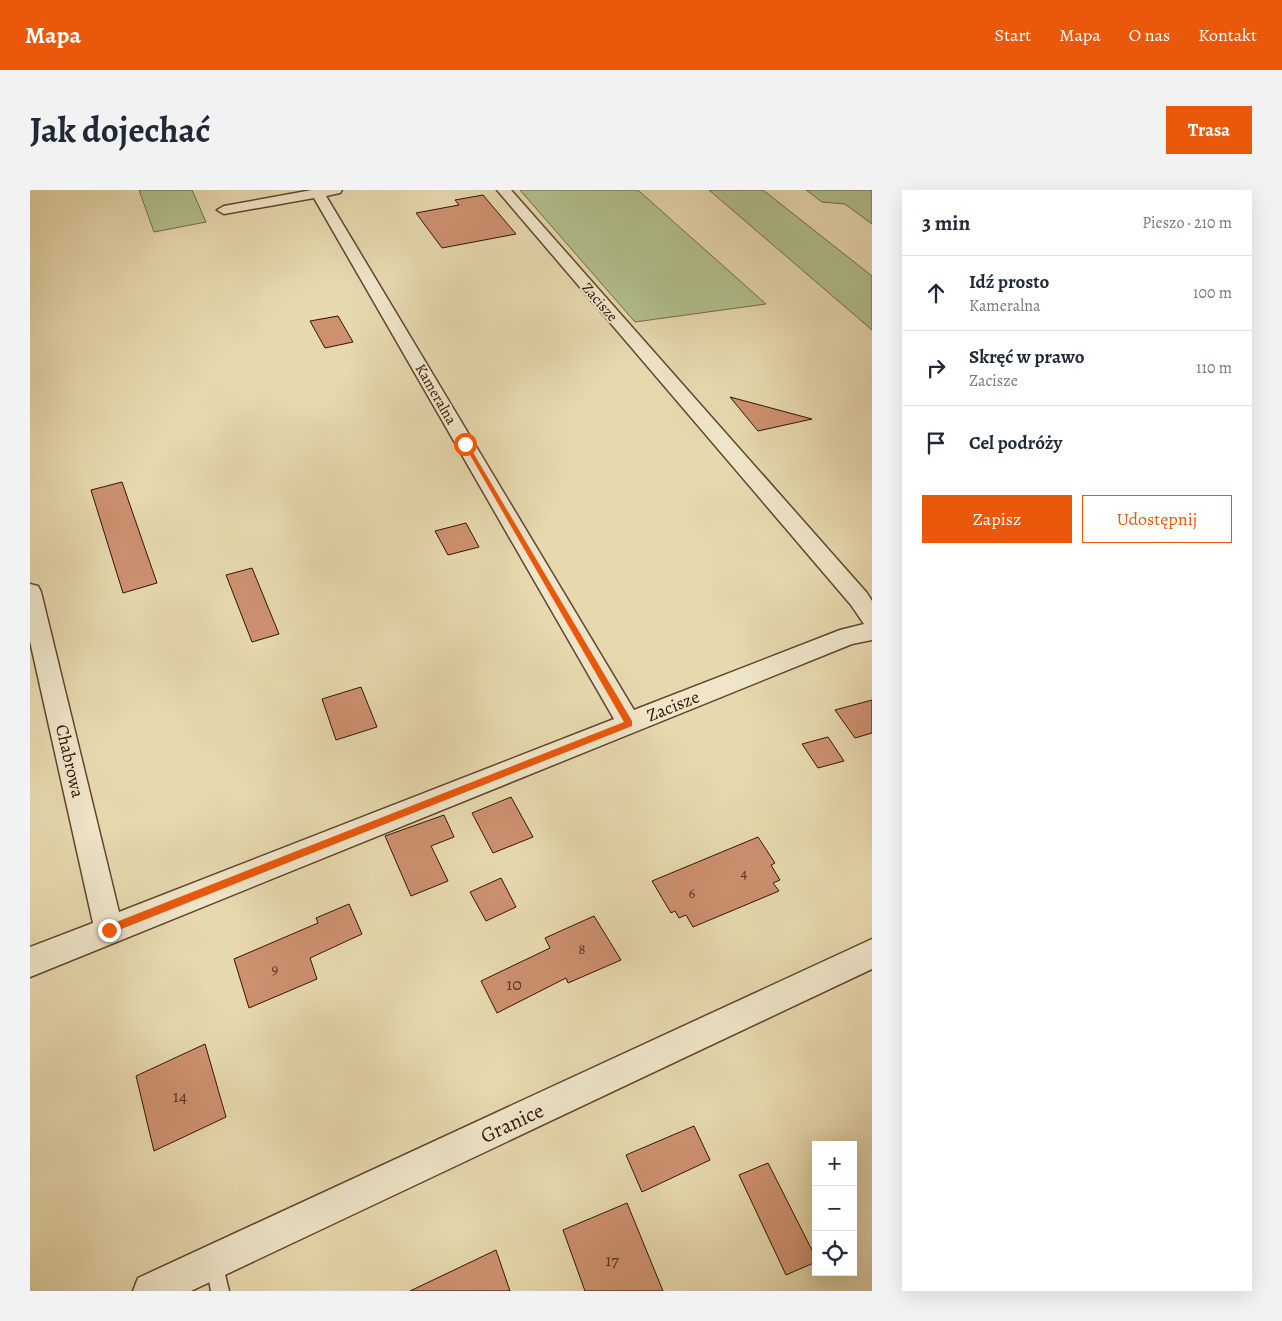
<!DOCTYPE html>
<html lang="pl">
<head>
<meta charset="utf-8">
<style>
  body { margin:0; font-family:Alegreya,serif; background:#f2f2f3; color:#1f2937 }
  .controls { position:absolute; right:15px; bottom:15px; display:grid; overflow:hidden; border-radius:0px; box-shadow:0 5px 20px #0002 }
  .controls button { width:45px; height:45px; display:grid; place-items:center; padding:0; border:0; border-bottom:1px solid #e0e1e3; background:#fff; color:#1f2937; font:25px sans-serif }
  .stop { position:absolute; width:15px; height:15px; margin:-11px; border:4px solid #ea580c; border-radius:50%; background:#fff }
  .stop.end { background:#ea580c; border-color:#fff; box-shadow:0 1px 5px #0008 }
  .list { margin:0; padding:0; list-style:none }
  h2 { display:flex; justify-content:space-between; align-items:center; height:65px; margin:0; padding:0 20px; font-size:21px }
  h2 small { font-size:16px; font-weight:400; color:#747a83 }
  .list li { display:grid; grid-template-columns:32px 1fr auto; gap:15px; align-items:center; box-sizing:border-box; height:75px; padding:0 20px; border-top:1px solid #e0e1e3 }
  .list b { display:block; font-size:19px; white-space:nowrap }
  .list p { margin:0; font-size:16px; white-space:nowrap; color:#747a83 }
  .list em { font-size:16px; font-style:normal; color:#747a83 }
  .actions { display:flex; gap:10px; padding:15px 20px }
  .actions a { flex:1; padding:11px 0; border:1px solid #ea580c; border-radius:0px; text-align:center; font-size:18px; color:#ea580c }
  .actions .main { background:#ea580c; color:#fff }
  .icon { flex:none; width:28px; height:28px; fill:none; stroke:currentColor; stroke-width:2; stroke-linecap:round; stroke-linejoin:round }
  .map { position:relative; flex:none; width:842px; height:1101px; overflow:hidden; border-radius:0px }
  header { display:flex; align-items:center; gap:30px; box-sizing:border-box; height:70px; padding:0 25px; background:#ea580c; color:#fff }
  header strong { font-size:24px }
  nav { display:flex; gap:28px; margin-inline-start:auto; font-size:18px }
  .intro { display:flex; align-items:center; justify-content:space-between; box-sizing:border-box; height:120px; padding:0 30px }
  h1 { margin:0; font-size:35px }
  .button { padding:12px 22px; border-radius:0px; background:#ea580c; color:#fff; font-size:18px; font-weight:700 }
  main { display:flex; gap:30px; padding:0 30px }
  aside { flex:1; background:#fff; border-radius:0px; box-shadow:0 5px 20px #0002 }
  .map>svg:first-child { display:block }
</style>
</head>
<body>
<header>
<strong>Mapa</strong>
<nav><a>Start</a><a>Mapa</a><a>O nas</a><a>Kontakt</a></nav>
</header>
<div class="intro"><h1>Jak dojechać</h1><a class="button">Trasa</a></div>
<main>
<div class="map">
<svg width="842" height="1101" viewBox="0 0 842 1101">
  <rect width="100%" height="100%" fill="#e7d9ae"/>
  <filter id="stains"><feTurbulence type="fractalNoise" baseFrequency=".004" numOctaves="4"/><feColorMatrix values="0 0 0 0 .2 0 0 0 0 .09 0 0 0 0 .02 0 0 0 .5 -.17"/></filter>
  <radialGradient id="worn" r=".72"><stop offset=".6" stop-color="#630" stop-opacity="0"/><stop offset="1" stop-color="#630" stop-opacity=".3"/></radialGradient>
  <path fill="#b2c08d" stroke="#736a48" d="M109,0H162L176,32L124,42Z
    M490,0H608L736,114L605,132Z
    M679,0H733L842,86V140Z
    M776,0H842V34L815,14L792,12Z"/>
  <path fill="#cd9170" stroke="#341303" d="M453,5L486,44L412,58L386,23L429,15L425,10Z
    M308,126L323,152L295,158L280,131Z
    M700,207L782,229L728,241Z
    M92,292L127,393L93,403L61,300Z
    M436,333L449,357L418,365L405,341Z
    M222,378L249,444L222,452L196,385Z
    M331,497L347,537L306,550L292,509Z
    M842,510V543L825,548L805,520Z
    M798,547L814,571L788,578L772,554Z
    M481,607L503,647L463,663L442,623Z
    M414,625L424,647L401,656L418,691L381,706L355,646Z
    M728,647L745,673L741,675L750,690L743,693L749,701L663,737L656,725L649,728L645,721L641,723L622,691Z
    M471,688L486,717L456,731L440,702Z
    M319,714L332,744L280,768L287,789L219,818L204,769L288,733L286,728Z
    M564,726L591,770L538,793L536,788L467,823L451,791L520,758L515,748Z
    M175,854L196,927L124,961L106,886Z
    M664,936L680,970L612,1002L596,965Z
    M738,973L786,1068V1072L756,1085L709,985Z
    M597,1013L633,1101H555L533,1040Z
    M466,1060L480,1101H380Z"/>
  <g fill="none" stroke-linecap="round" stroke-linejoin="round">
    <defs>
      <path id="lane" d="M185,1065L191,1068L199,1101H181L176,1074L179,1068Z"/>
      <path id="street" d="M282,0H312L310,3L296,6L604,520L810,440L834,434L821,415L467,0H481L837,403L842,411V450L822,454L0,787V757L63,733L0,451V394L8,396L11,402L89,722L584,529L284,8L194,24L187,20L194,16Z
        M842,749V779L161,1101H103L108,1088Z"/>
    </defs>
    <use href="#lane" stroke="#61442e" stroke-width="3"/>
    <use href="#street" stroke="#61442e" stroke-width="3"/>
    <use href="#lane" fill="#efe6ca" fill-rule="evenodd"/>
    <use href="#street" fill="#efe6ca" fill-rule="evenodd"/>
  </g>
  <path fill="#ea580c" d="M433,253L438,254L602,531V536L79,744L76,743V736L594,532Z"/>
  <g text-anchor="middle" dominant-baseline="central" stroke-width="4" stroke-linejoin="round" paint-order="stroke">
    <g font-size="15" fill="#341303" stroke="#efe6ca">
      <text transform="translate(570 112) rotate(49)">Zacisze</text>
      <text transform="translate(406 204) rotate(60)">Kameralna</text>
    </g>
    <g font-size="15" fill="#5a321e">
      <text x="714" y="683">4</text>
      <text x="662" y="703">6</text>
      <text x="552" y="759">8</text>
      <text x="245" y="779">9</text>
    </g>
    <g font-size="18" fill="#341303" stroke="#efe6ca">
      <text transform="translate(643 516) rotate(-22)">Zacisze</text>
      <text transform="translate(40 571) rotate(77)">Chabrowa</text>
    </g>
    <g font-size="18" fill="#5a321e">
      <text x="484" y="794">10</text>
      <text x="150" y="906">14</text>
      <text x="582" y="1070">17</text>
    </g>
    <g font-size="21" fill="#341303" stroke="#efe6ca">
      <text transform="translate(482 933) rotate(-25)">Granice</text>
    </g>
  </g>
  <rect width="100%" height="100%" filter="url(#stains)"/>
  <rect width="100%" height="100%" fill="url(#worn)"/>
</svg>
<div class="controls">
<button>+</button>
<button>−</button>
<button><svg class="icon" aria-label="locate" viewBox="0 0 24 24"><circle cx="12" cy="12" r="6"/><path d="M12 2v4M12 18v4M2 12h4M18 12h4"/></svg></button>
</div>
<div class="stop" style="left:435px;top:254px"></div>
<div class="stop end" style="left:79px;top:740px"></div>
</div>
<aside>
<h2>3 min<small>Pieszo · 210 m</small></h2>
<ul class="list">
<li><svg class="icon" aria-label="ahead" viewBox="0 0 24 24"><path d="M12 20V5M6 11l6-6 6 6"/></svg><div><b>Idź prosto</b><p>Kameralna</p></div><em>100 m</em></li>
<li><svg class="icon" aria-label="right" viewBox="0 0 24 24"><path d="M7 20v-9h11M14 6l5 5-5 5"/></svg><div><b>Skręć w prawo</b><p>Zacisze</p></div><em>110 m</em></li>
<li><svg class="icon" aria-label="arrive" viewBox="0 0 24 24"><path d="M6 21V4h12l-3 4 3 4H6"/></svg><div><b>Cel podróży</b></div></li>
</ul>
<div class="actions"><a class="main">Zapisz</a><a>Udostępnij</a></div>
</aside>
</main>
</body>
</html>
